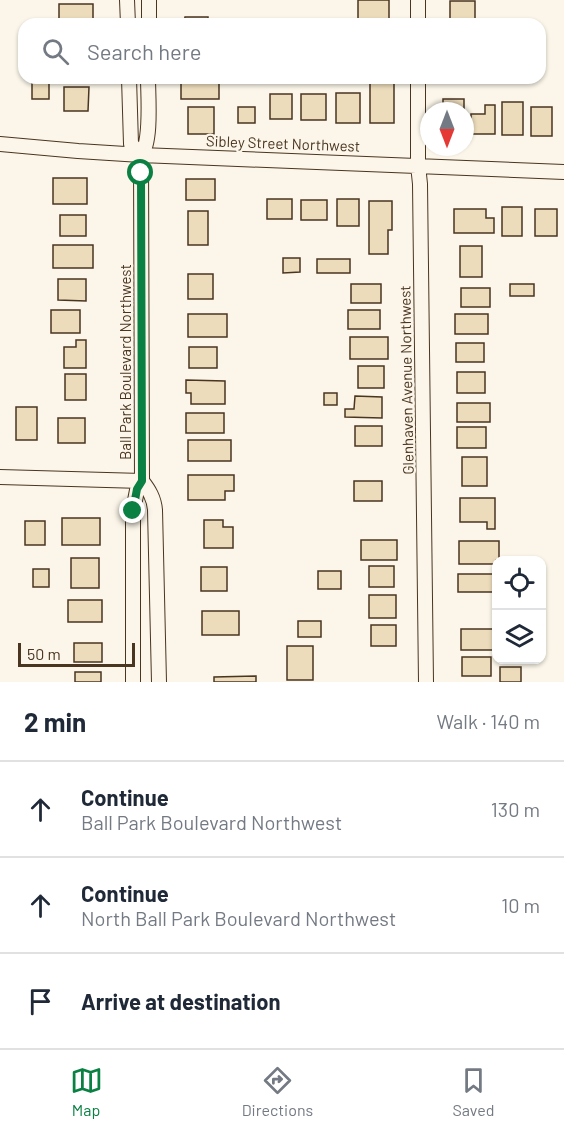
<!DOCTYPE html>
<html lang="en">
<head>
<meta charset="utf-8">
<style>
  body { margin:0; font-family:Barlow,sans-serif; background:#f2f2f3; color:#1f2937 }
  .controls { position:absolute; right:18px; bottom:18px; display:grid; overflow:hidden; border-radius:12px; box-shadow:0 2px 4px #0004 }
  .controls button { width:54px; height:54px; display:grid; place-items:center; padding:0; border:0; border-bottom:2px solid #e0e1e3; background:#fff; color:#1f2937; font:30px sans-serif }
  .compass { position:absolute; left:420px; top:102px; width:54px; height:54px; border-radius:50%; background:#fff; box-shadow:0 2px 4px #0004; rotate:180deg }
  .scale { position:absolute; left:18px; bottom:15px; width:117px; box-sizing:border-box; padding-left:6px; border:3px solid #4a3520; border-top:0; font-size:16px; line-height:21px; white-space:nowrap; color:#4a3520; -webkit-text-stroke:4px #fbf6e9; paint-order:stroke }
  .stop { position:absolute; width:18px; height:18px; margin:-14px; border:4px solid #0b8043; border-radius:50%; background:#fff }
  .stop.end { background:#0b8043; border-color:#fff; box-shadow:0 2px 6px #0008 }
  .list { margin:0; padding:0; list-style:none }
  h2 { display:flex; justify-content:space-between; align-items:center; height:78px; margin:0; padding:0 24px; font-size:26px }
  h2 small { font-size:20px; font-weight:400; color:#747a83 }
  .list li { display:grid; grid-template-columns:39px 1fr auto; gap:18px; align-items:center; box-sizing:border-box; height:96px; padding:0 24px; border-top:2px solid #e0e1e3 }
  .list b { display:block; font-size:22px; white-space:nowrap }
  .list p { margin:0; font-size:20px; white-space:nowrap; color:#747a83 }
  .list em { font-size:20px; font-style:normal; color:#747a83 }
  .icon { flex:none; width:33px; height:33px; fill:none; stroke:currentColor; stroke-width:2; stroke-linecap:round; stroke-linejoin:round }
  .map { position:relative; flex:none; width:564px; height:682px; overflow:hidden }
  .search { position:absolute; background:#fff; box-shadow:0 2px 4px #0004; left:18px; right:18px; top:18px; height:66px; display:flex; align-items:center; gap:15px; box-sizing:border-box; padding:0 21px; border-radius:18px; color:#747a83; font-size:22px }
  .sheet { height:366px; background:#fff }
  nav { display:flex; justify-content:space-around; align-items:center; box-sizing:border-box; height:84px; border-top:2px solid #e0e1e3; background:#fff; font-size:16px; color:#747a83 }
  nav a { display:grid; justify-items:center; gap:3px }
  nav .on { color:#0b8043 }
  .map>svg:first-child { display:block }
</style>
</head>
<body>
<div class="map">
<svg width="564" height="682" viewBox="0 0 564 682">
  <rect width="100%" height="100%" fill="#fbf6e9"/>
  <path fill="#ecdcbc" stroke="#4a3520" stroke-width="1.5" d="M358,0H389V21H358Z
    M450,1H475V23H450Z
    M59,4H93V23H59Z
    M185,17H208V24H184Z
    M32,78H49V99H32Z
    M181,78H219V99H181Z
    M370,80H394V123H370Z
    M64,87H89L88,111H64Z
    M336,93H360V123H336Z
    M270,94H292V119H270Z
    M301,94H326V120H301Z
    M443,99H464V111H443Z
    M502,102H523V135H502Z
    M485,105H495V134H471V114H485Z
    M188,107H214V134H188Z
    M238,107H255V123H238Z
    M531,107H552V136H531Z
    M53,178H87V204H53Z
    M186,179H215V200H186Z
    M267,199H292V219H267Z
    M337,199H359V226H337Z
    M301,200H327V220H301Z
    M369,201H392V230H388V254H369Z
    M502,207H522V236H502Z
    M454,209H486V218H494V233H454Z
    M535,209H557V236H535Z
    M188,211H208V245H188Z
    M60,215H86V236H60Z
    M53,245H93V268H53Z
    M460,246H482V277H460Z
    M283,258H300V272L283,273Z
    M317,259H350V273H317Z
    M188,274H213V299H188Z
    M58,279H86V301L58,300Z
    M351,284H381V303H351Z
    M510,284H534V296H510Z
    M461,288H490V307H461Z
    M51,310H80V333H51Z
    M348,310H380V329H348Z
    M188,314H227V337H188Z
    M455,314H488V334H455Z
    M350,337H388V359H350Z
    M76,340H86V368H64V347H76Z
    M456,343H484V362H456Z
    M189,347H217V368H189Z
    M358,366H384V388H358Z
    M457,372H485V393H457Z
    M65,374H86V400H65Z
    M186,380L225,381V404H191V393H186Z
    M324,393H337V405H324Z
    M355,396L382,397V418L345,417V409H354Z
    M457,403H490V422H457Z
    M16,407H37V440H16Z
    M186,413H224V433H186Z
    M58,418H85V443H58Z
    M355,426H382V446H355Z
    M457,427H486V448H457Z
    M188,440H231V461H188Z
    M462,457H487V486H462Z
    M188,475H234V491H225V500H188Z
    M354,481H382V501H354Z
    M460,498H495V529H487V522H460Z
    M62,518H100V545H62Z
    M204,520H223V527H233V548H204Z
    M25,521H45V545H25Z
    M361,540H397V560H361Z
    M459,541H499V560H496V564H459Z
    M71,558H99V588H71Z
    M369,566H394V587H369Z
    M201,567H227V591H201Z
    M33,569H49V587H33Z
    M318,571H341V589H318Z
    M458,574H496V592H458Z
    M369,595H396V618H369Z
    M68,600H102V622H68Z
    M202,611H239V635H202Z
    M298,621H321V637H298Z
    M371,625H396V646H371Z
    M461,629H493V637H496V650H461Z
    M74,643H102V662H74Z
    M287,646H313V680H287Z
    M462,657H491V676H462Z
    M500,667H521V682H500Z
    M75,672H101V682H75Z
    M256,676V682H214V677Z"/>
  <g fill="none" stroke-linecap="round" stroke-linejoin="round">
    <defs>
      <path id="street" d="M127,0L128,24
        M418,0V24
        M149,24V0
        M129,78L131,144L141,155L142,481C149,490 154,498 155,510L159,682
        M418,78V165L420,184L426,682
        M0,144L78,151L141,155L564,172
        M141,155C152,142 148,96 148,78
        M0,477L142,481
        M133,682V511L137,490L142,481"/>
    </defs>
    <use href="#street" stroke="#4a3520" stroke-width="16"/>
    <use href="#street" stroke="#fbf6e9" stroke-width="14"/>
  </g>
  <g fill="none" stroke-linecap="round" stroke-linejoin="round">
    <path stroke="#0b8043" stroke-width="8" d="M133,511L137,489L142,481L141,173"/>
  </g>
  <g text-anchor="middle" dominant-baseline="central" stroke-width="4.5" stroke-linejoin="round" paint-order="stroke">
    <g font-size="15" fill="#4a3520" stroke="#fbf6e9">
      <text transform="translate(283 143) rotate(2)">Sibley Street Northwest</text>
      <text transform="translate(125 362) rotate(-90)">Ball Park Boulevard Northwest</text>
      <text transform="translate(406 380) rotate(-91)">Glenhaven Avenue Northwest</text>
    </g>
  </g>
</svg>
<div class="controls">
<button><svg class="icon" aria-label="locate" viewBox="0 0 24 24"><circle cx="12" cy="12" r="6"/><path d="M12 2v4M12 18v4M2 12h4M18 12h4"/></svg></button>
<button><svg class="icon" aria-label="layers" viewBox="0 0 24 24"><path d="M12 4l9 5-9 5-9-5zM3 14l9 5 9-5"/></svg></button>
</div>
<svg class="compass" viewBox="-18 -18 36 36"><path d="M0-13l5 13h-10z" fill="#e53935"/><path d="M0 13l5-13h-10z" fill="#747a83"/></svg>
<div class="scale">50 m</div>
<div class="stop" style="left:141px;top:173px"></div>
<div class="stop end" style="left:133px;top:511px"></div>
<div class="search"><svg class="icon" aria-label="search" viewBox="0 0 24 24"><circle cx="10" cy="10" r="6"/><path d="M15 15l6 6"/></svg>Search here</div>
</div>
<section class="sheet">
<h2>2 min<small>Walk · 140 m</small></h2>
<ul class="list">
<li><svg class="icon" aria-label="ahead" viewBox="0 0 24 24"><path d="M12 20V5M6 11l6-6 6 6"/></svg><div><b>Continue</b><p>Ball Park Boulevard Northwest</p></div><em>130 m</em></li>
<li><svg class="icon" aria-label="ahead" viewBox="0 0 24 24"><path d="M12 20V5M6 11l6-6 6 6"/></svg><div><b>Continue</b><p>North Ball Park Boulevard Northwest</p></div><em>10 m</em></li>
<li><svg class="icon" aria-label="arrive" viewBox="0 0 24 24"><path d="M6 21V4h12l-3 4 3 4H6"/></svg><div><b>Arrive at destination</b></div></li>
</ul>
</section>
<nav>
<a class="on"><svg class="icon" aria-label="map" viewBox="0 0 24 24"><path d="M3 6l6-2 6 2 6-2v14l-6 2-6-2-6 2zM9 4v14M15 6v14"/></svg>Map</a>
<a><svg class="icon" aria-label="directions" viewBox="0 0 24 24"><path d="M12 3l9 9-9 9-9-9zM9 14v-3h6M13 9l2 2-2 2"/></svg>Directions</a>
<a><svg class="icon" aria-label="saved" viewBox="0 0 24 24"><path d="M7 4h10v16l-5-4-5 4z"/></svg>Saved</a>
</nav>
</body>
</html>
